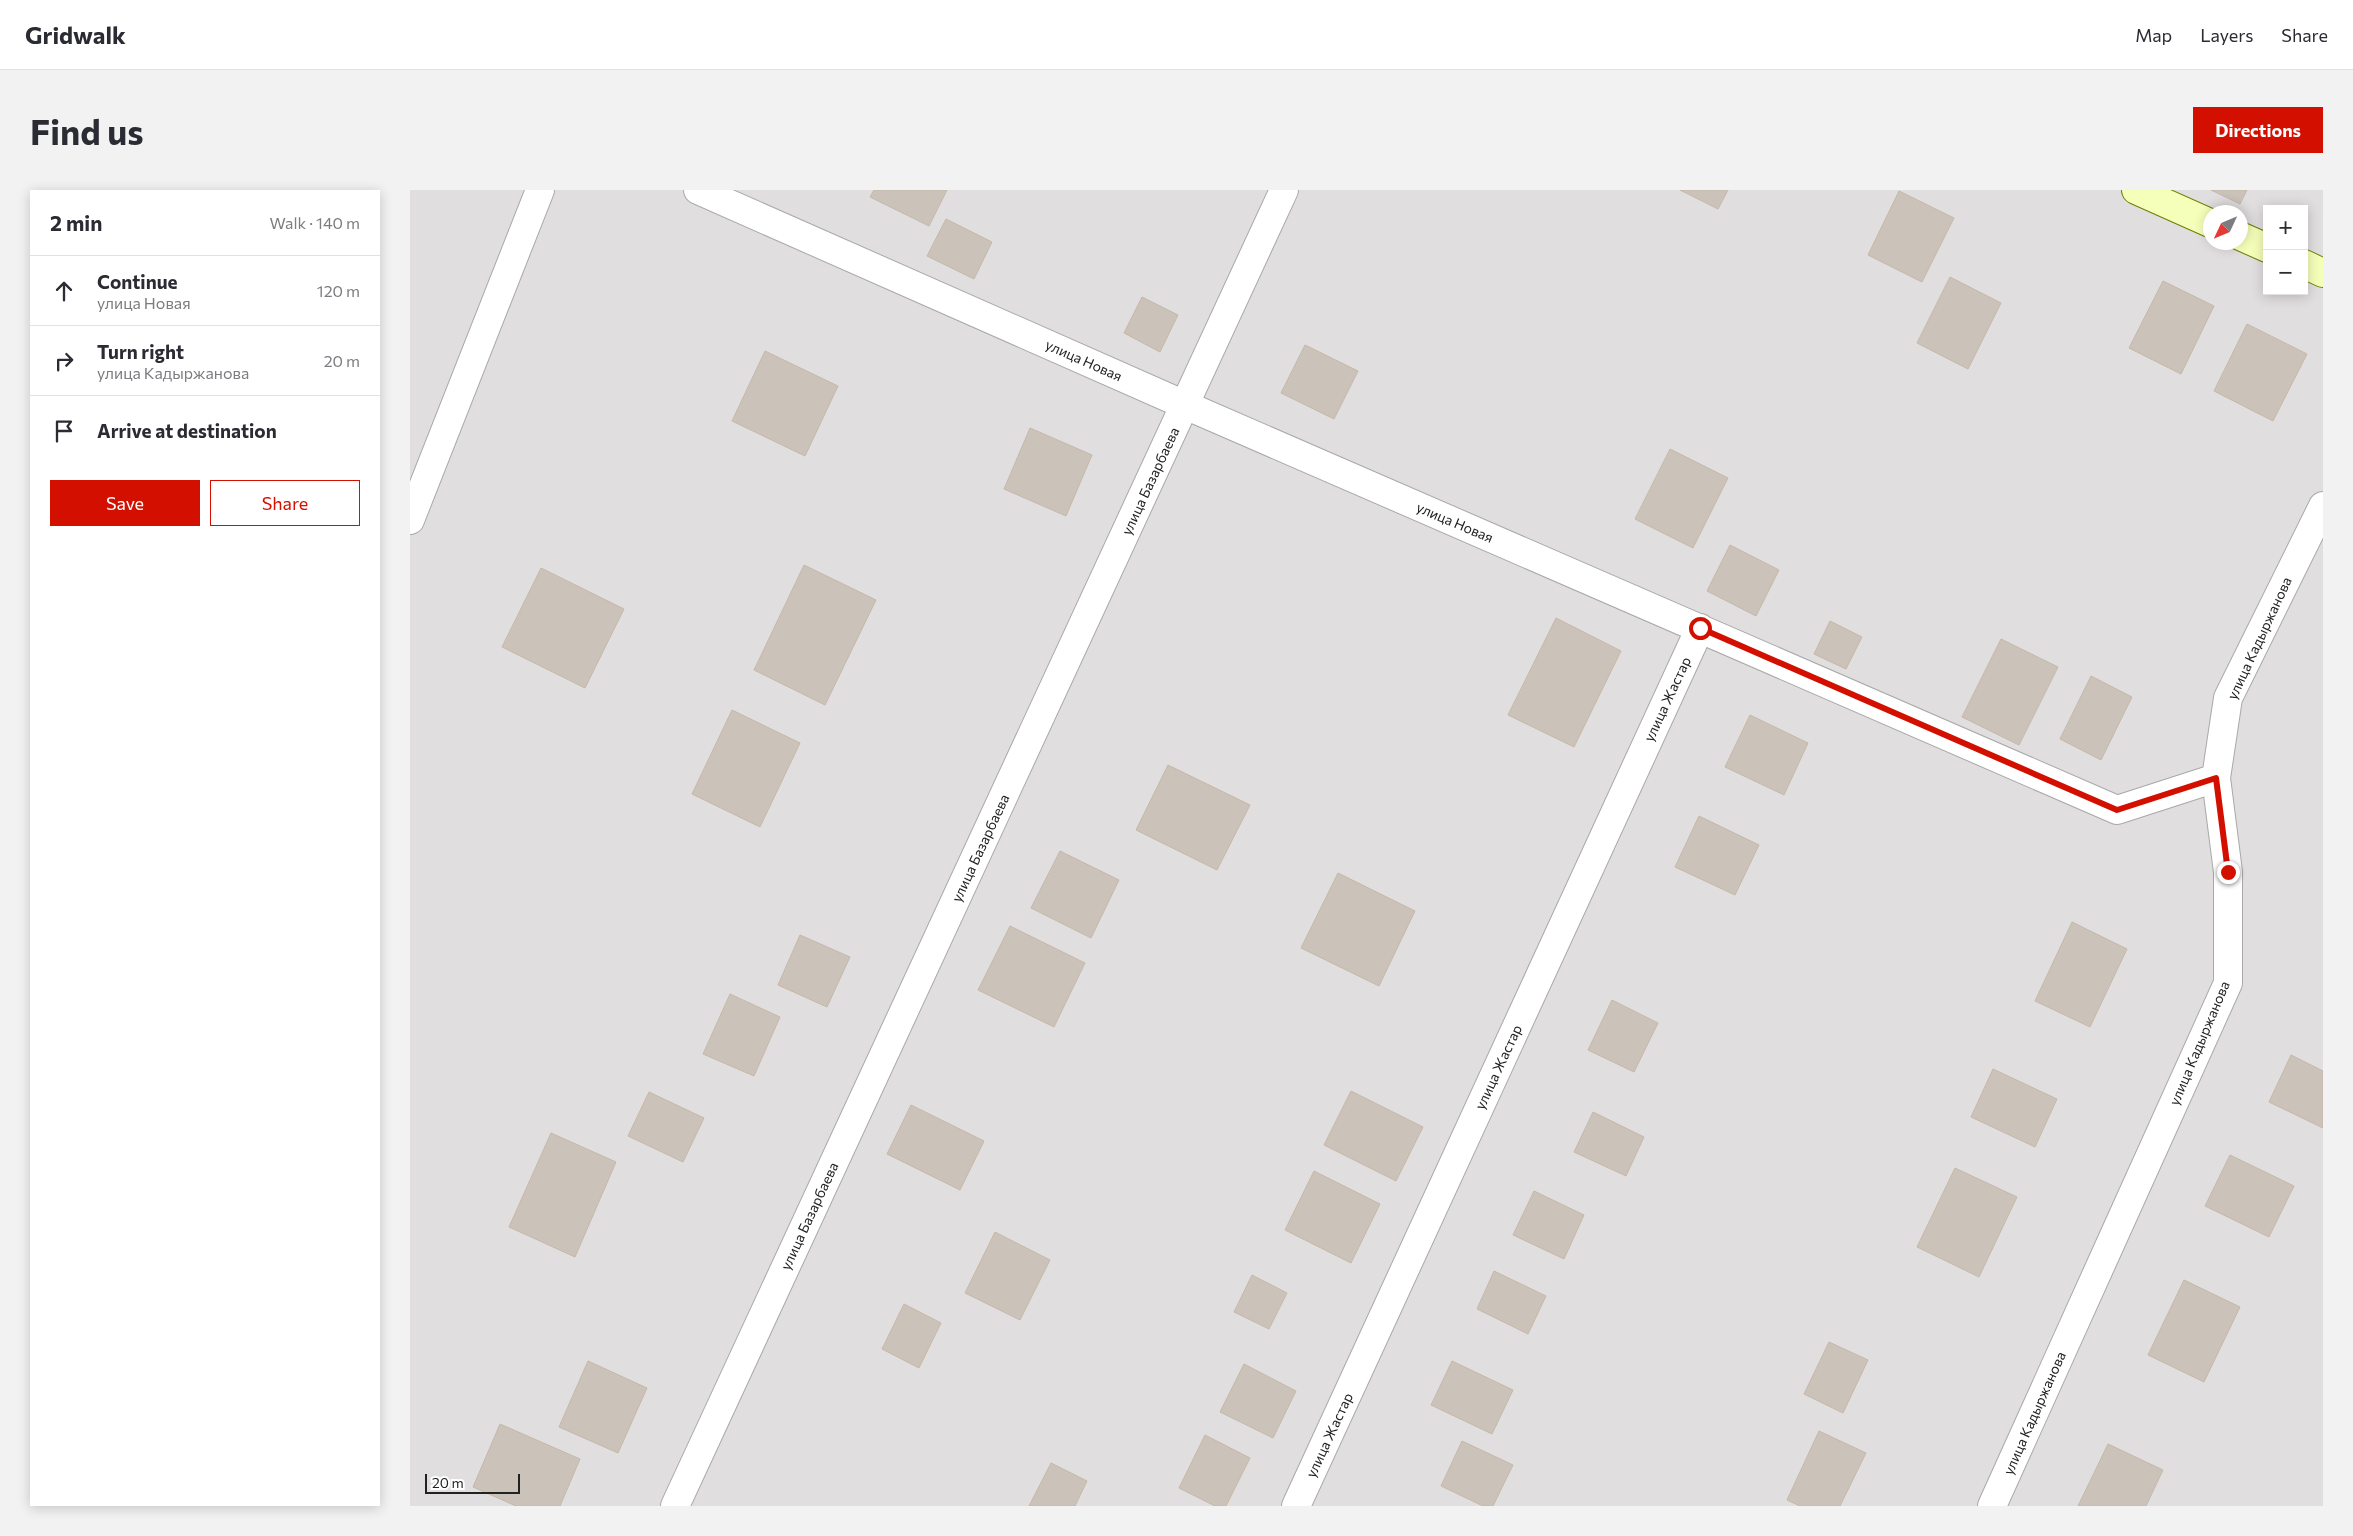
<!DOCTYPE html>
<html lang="en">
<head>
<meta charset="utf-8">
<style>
  body { margin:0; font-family:Commissioner,sans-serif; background:#f2f2f3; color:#2b2b33 }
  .controls { position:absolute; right:15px; top:15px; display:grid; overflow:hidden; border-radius:0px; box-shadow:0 2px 12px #0003 }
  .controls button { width:45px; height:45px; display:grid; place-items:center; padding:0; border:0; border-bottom:1px solid #e1e1e2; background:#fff; color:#2b2b33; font:25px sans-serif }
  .compass { position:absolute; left:1793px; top:15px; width:45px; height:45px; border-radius:50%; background:#fff; box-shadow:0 2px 12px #0003; rotate:226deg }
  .scale { position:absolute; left:15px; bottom:12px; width:95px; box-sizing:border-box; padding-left:5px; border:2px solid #222; border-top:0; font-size:14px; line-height:18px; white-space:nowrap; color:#222; -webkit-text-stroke:4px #fff; paint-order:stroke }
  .stop { position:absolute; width:15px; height:15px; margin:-11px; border:4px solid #d31000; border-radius:50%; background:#fff }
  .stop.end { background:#d31000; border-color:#fff; box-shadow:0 1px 5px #0008 }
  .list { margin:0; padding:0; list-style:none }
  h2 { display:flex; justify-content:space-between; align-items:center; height:65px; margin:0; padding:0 20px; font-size:21px }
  h2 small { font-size:16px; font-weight:400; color:#7c7c81 }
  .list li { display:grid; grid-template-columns:32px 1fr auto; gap:15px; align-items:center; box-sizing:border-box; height:70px; padding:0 20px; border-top:1px solid #e1e1e2 }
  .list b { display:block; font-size:19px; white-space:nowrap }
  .list p { margin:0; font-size:16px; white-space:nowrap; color:#7c7c81 }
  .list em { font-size:16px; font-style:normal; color:#7c7c81 }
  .actions { display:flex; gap:10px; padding:15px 20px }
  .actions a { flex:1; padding:11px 0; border:1px solid #d31000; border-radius:0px; text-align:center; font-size:18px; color:#d31000 }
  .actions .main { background:#d31000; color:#fff }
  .icon { flex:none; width:28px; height:28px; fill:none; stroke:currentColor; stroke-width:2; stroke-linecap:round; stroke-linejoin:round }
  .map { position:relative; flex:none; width:1913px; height:1316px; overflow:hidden; border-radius:0px }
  header { display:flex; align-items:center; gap:30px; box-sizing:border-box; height:70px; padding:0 25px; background:#fff; border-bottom:1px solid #e1e1e2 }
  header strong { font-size:24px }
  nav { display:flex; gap:28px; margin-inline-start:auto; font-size:18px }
  .intro { display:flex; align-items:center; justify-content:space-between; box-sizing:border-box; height:120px; padding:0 30px }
  h1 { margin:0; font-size:35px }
  .button { padding:12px 22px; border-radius:0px; background:#d31000; color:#fff; font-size:18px; font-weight:700 }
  main { display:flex; gap:30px; padding:0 30px }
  aside { flex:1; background:#fff; border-radius:0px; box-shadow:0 2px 12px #0003 }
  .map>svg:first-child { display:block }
</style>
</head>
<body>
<header>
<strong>Gridwalk</strong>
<nav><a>Map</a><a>Layers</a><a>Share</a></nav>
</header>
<div class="intro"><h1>Find us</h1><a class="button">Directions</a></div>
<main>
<aside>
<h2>2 min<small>Walk · 140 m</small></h2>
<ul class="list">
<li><svg class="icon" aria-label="ahead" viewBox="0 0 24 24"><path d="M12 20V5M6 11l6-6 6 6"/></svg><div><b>Continue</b><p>улица Новая</p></div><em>120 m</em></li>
<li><svg class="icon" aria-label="right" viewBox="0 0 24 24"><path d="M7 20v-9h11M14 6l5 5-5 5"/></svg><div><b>Turn right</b><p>улица Кадыржанова</p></div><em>20 m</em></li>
<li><svg class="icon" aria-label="arrive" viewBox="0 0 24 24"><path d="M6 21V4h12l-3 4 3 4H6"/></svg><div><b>Arrive at destination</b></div></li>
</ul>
<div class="actions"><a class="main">Save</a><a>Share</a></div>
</aside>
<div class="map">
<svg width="1913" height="1316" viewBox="0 0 1913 1316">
  <rect width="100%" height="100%" fill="#f2f0e8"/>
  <path fill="#e0dede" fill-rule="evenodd" d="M0,0H1913V1316H0ZM1857,19H1894V101H1857ZM1800,22H1830V52H1800Z"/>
  <path fill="#cbc3ba" stroke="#c6b7a8" d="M464,0H537L519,36L460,7Z
    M1270,0H1318L1308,19Z
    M1801,0H1837L1830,14Z
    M1489,1L1544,28L1512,92L1458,65Z
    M536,29L582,52L564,89L517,66Z
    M1540,87L1591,113L1558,179L1507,153Z
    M1753,91L1804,116L1771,184L1719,158Z
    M732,107L768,125L750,162L714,143Z
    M1837,134L1897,164L1863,231L1804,201Z
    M895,155L948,181L924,229L871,203Z
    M355,161L428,196L395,266L322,231Z
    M620,238L682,265L656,326L594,299Z
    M1260,259L1318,288L1283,358L1225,329Z
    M1320,355L1369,380L1346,426L1297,401Z
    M394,375L466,410L415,515L344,480Z
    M131,378L214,419L175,498L92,457Z
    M1146,428L1211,461L1164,557L1098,525Z
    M1420,431L1452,447L1436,479L1404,464Z
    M1591,449L1648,477L1609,555L1552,527Z
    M1681,486L1722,507L1691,570L1650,549Z
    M322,520L390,553L350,637L282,604Z
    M1340,525L1398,553L1374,605L1315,577Z
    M758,575L840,615L807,680L726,640Z
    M1289,626L1349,655L1325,705L1265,677Z
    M650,661L709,690L681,748L621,718Z
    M928,683L1005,721L969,796L891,758Z
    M1662,732L1717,759L1680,837L1625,811Z
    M600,736L675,773L644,837L568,800Z
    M390,745L440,767L417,817L368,795Z
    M320,804L370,827L344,886L293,864Z
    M1202,810L1248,833L1224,882L1178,860Z
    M1881,865L1913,881V938L1859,912Z
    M1583,879L1647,909L1625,957L1561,927Z
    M941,901L1013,937L986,991L914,955Z
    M239,902L294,928L273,972L218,946Z
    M501,915L574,951L550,1000L477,964Z
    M1183,922L1234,947L1216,986L1164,962Z
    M141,943L206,972L165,1067L99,1037Z
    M1820,965L1884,996L1859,1047L1795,1016Z
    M1545,978L1607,1007L1569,1087L1507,1057Z
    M904,981L970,1014L941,1073L875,1040Z
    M1124,1001L1174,1025L1154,1069L1103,1045Z
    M585,1042L640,1070L610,1130L555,1103Z
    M1084,1081L1136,1106L1118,1144L1067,1119Z
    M842,1085L877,1103L859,1139L824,1122Z
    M1774,1090L1830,1117L1794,1192L1738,1165Z
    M494,1114L531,1133L509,1178L472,1159Z
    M1419,1152L1458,1170L1433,1223L1394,1204Z
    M178,1171L237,1198L208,1263L149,1237Z
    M1042,1171L1103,1200L1082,1244L1021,1215Z
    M834,1174L886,1201L863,1248L810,1222Z
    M90,1234L170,1269L150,1316H106L63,1297Z
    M1409,1241L1456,1263L1430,1316H1390L1377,1310Z
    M795,1245L840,1268L816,1316H805L769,1298Z
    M1052,1251L1103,1275L1083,1316H1073L1031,1296Z
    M1698,1254L1753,1280L1736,1316H1668Z
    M641,1273L677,1291L665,1316H619Z"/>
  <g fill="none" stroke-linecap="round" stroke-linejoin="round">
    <defs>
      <path id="street" d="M288,0L775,215L1707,620L1806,588
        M0,330L130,0
        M265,1316L874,0
        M886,1316L1290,438
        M1582,1316L1818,793V682L1806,588L1818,508L1913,316"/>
      <path id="secondary" d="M1726,0L1800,33
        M1830,46L1857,58
        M1894,74L1913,83"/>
    </defs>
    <use href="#street" stroke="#a9a9a9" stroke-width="30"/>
    <use href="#secondary" stroke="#698100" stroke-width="30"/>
    <use href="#street" stroke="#fff" stroke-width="28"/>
    <use href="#secondary" stroke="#f6ffb9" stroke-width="28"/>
  </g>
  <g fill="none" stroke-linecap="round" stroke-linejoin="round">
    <path stroke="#d31000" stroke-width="6" d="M1290,438L1707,620L1806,588L1818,682"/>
  </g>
  <g text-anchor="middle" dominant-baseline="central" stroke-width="5" stroke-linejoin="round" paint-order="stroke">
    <g font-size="14" fill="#222" stroke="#fff">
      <text transform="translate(674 170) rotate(24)">улица Новая</text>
      <text transform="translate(740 291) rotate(-65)">улица Базарбаева</text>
      <text transform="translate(1045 332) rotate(23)">улица Новая</text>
      <text transform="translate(1849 448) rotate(-65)">улица Кадыржанова</text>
      <text transform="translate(1257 509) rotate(-65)">улица Жастар</text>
      <text transform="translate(570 658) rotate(-65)">улица Базарбаева</text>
      <text transform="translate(1789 853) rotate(-67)">улица Кадыржанова</text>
      <text transform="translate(1088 877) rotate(-65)">улица Жастар</text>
      <text transform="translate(399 1026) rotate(-65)">улица Базарбаева</text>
      <text transform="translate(1624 1223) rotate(-66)">улица Кадыржанова</text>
      <text transform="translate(919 1245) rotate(-65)">улица Жастар</text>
    </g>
  </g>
</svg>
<div class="controls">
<button>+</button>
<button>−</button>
</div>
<svg class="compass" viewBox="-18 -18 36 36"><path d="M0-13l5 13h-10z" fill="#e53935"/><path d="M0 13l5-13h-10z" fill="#7c7c81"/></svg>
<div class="scale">20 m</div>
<div class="stop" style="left:1290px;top:438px"></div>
<div class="stop end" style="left:1818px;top:682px"></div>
</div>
</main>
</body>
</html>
